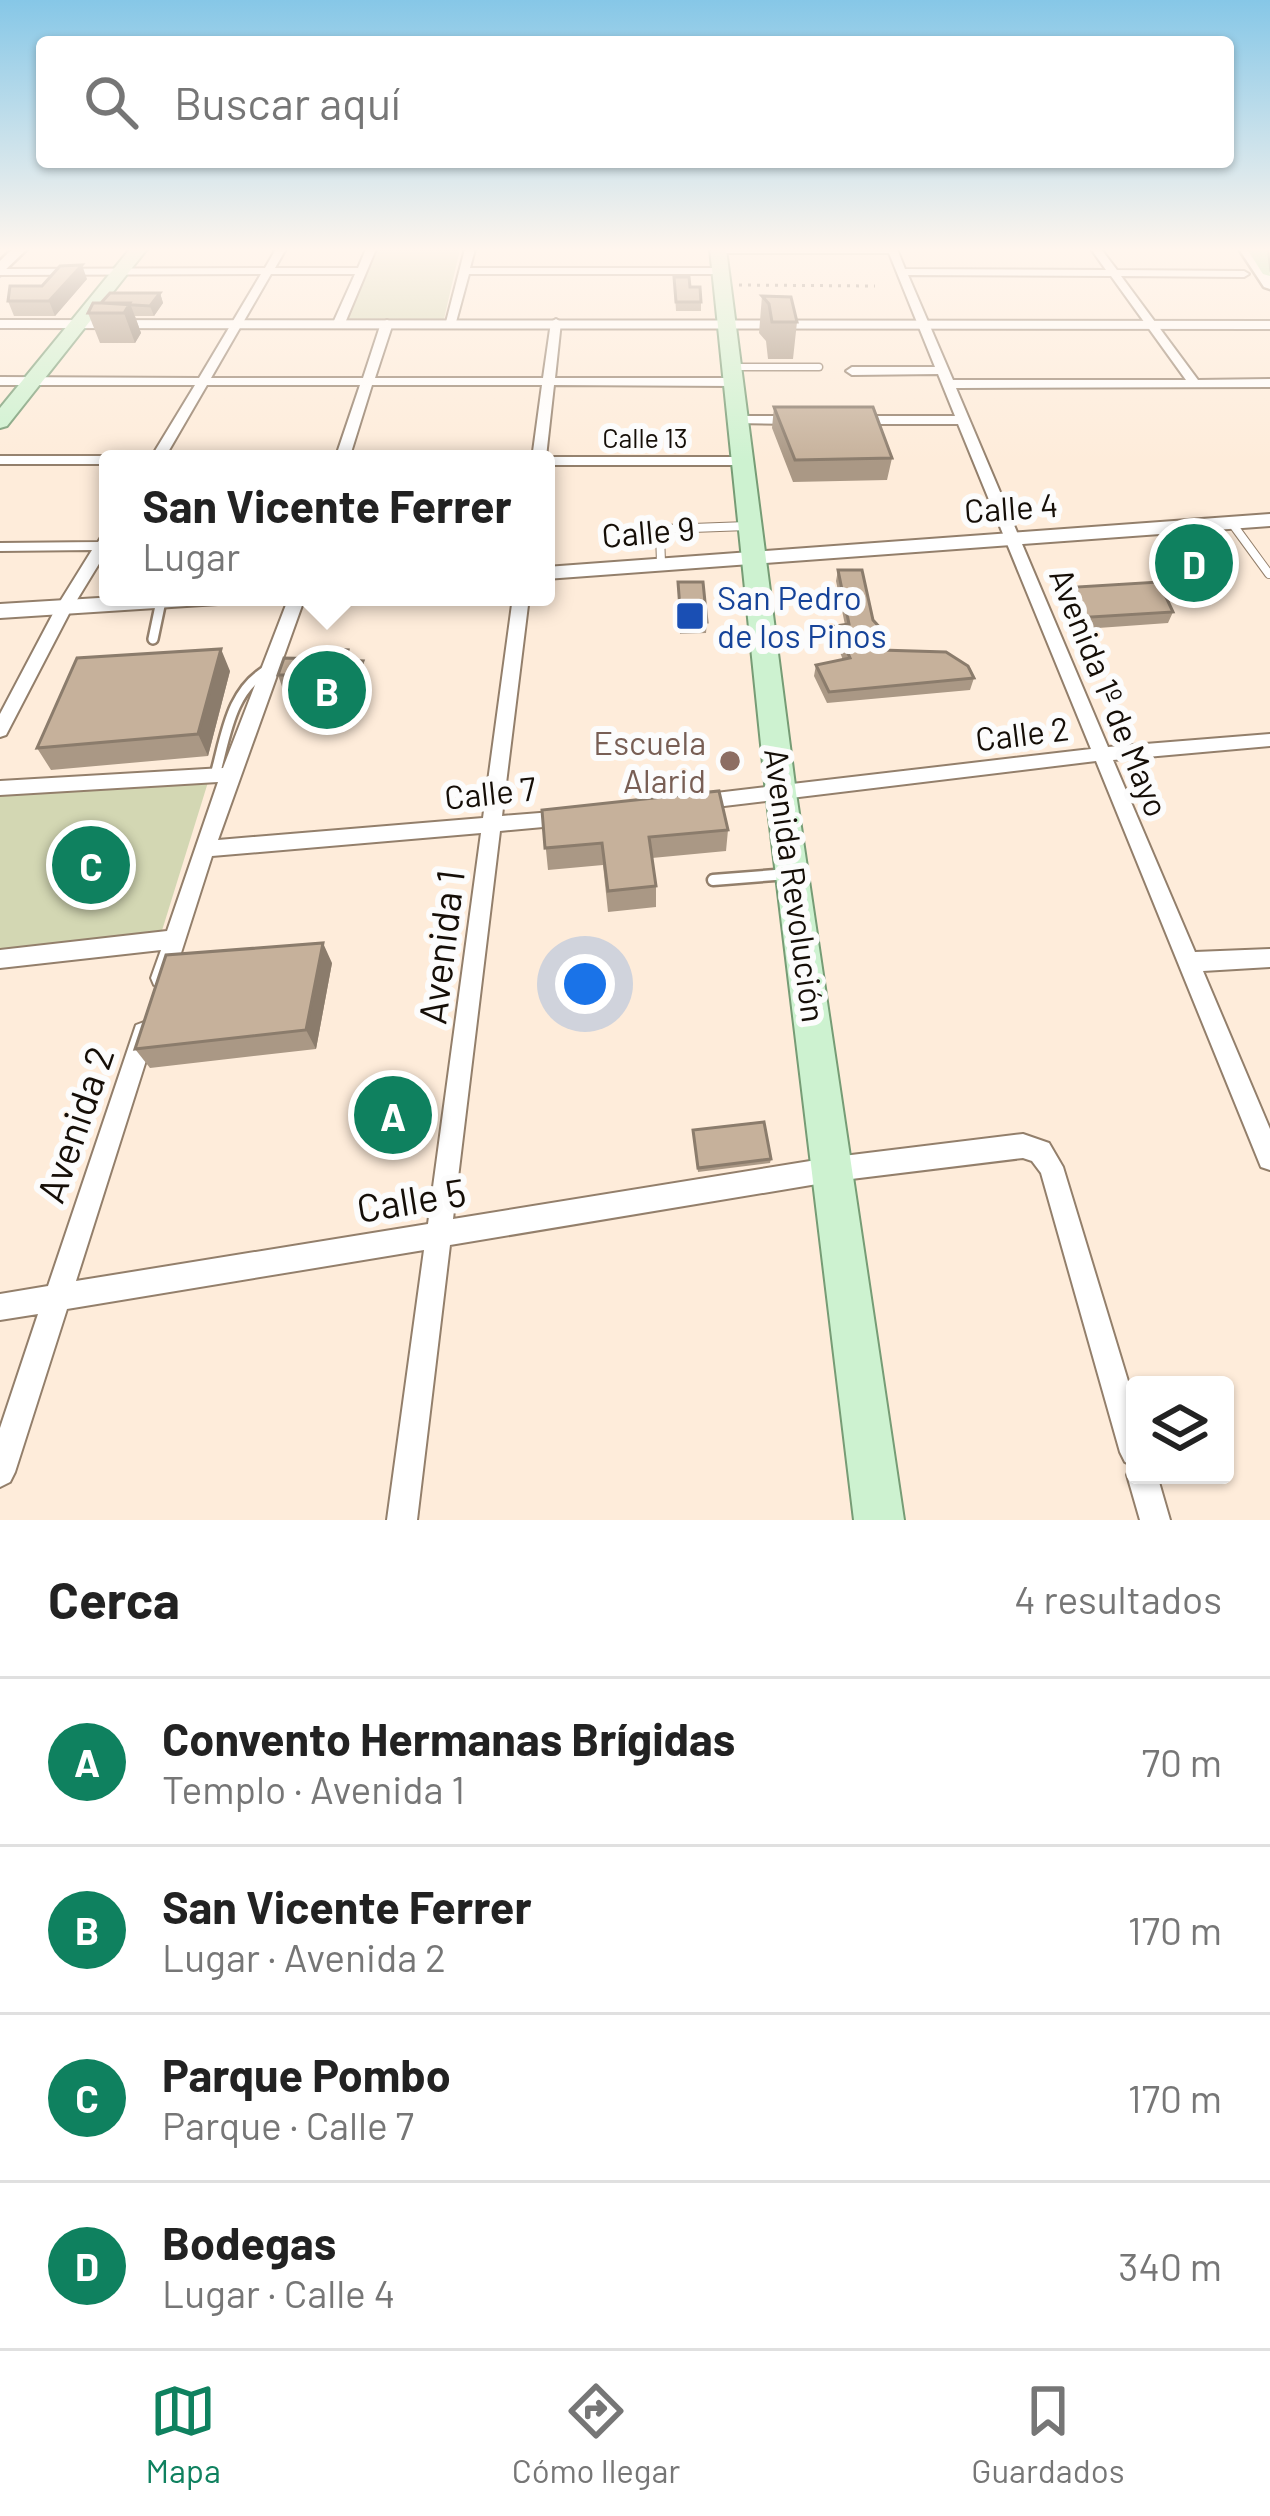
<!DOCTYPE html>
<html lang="es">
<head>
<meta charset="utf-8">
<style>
  body { margin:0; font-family:Barlow,sans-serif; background:#f2f2f2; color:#222 }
  .controls { position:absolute; right:36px; bottom:36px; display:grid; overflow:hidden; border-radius:12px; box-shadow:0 3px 9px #0004 }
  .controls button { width:108px; height:108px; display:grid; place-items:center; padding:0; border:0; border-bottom:3px solid #e0e0e0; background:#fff; color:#222; font:60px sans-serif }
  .you { position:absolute; left:585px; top:984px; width:42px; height:42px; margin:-30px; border:9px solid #fff; border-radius:50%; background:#1a73e8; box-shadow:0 0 0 18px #1a73e833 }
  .badge { display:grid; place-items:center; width:78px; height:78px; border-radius:50%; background:#0f815f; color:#fff; font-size:39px; font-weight:700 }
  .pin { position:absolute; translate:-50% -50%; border:6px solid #fff; box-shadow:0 3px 12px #0006 }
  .popup { position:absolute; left:99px; top:450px; width:456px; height:156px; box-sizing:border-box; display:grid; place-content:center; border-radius:12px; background:#fff; filter:drop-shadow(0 3px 9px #0005); font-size:39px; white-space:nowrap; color:#767676 }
  .popup b { font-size:45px; color:#222 }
  .popup::after { content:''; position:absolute; left:50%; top:100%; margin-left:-24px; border:24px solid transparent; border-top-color:#fff }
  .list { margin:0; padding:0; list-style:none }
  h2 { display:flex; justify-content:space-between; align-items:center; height:156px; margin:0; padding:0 48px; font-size:51px }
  h2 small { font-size:39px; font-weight:400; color:#767676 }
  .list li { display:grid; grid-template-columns:78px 1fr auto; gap:36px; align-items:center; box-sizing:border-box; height:168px; padding:0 48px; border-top:3px solid #e0e0e0 }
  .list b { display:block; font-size:45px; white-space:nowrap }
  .list p { margin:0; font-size:39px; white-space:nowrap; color:#767676 }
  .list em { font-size:39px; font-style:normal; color:#767676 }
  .icon { flex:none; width:66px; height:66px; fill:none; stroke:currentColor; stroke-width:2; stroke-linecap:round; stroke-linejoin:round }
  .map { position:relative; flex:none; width:1270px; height:1520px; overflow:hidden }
  .search { position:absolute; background:#fff; box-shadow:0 3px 9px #0004; left:36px; right:36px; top:36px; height:132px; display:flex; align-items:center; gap:30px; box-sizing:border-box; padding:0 42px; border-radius:12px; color:#767676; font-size:45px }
  .sheet { height:828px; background:#fff }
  nav { display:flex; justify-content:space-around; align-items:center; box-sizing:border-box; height:168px; border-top:3px solid #e0e0e0; background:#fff; font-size:33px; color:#767676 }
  nav a { display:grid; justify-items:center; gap:6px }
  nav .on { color:#0f815f }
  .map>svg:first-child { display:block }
</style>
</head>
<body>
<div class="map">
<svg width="1270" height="1520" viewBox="0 0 1270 1520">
  <rect width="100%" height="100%" fill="#feecda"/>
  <path fill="#d3d7b3" d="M367,249H460L444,319L336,320Z
    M209,779L160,937L0,955V794Z"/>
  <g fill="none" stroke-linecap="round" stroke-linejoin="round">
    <defs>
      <path id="service-far3" d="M733,367H819"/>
      <path id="service-far2" d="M1231,522L1269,574
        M661,563L660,534L665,529L747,526"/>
      <path id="service-far1" d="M153,639L161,601
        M215,775C226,736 230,690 269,669"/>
      <path id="service" d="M713,880L788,874"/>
      <path id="minor" d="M276,249H286L275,268H358L366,249H376L345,323L339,326L333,323L355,274H271L211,378H363L381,323L387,320L393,323L375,378H543L551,322L556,319L561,322L555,378H735L741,382L735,386L554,385L546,457H744L751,461L744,465H546V459H532L542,385H372L349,459H335L360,385H207L164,459H150L195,385H0V377L199,378L261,274L0,275V269L265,268Z
        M465,249H475L470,268H721L726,271L721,274H469L456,322L451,325L446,322Z
        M897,249L905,269L1106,270L1091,249H1101L1117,270L1244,271L1249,274L1244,277L1121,276L1198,380L1270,379V387L956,388L1108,747L1270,734V746L1113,760L1195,952L1270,949V967L1203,971L1270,1129V1170L1261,1167L1096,761L699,809L692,807L690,802L692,797L699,795L1091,749L958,424H858L852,420L858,416H955L938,374L852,375L846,371L852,367H935L889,253H718L713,250ZM908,275L1111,276L1186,380H953Z
        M739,416H794L800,420L794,424L735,423L733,420Z
        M0,456H108L114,459H108V464H0Z
        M108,533V549L72,608L6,735L0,737V714L56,608L92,550L0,551V543L98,542L103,534Z
        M289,597H305L218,840L483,818L513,597H529L502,816L565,811L572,813L574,818L572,823L565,825L500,831L453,1219L835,1157L1023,1134L1049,1143L1063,1167L1135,1404V1475H1157L1170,1520H1140L1127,1475L1131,1465L1125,1462L1120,1452L1041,1173L1032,1161L1023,1158L835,1181L450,1245L417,1520H387L424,1250L67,1309L15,1472L10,1482L0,1487V1428L38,1314L0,1320V1294L48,1286L136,1025L144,1022L152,1025L155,1032L76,1281L428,1224L481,833L212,856L173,978L170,985L162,988L154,985L151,978L161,950L0,968V950L167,931L218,782L0,795V781L223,768Z"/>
      <path id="tertiary" d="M0,320L1270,321V329L0,328Z
        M1270,514V526L546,579V567Z
        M115,597H228L218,604L0,618V604Z"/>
      <path id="secondary" d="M12,249H27L0,275V261Z
        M1239,249H1254L1270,273V289L1264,287Z"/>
      <path id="primary" d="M130,249H147L7,426L0,428V408Z
        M710,249H726L796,793L904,1520H854L766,793Z"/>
      <path id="motorway" d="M1247,249H1267L1270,276L1263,274Z"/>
    </defs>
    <use href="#service-far3" stroke="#937f6b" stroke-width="9"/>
    <use href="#service-far2" stroke="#937f6b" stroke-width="10"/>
    <use href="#service-far1" stroke="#937f6b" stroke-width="14"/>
    <use href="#service" stroke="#937f6b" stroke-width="15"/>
    <use href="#minor" stroke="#937f6b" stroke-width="4"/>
    <use href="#tertiary" stroke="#937f6b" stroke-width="4"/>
    <use href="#secondary" stroke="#937f6b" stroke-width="5"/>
    <use href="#primary" stroke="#769c75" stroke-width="4"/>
    <use href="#motorway" stroke="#769c75" stroke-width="4"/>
    <path stroke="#817569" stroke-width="3" stroke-dasharray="3 6" stroke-linecap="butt" d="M739,285L875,286"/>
    <use href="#service-far3" stroke="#fff" stroke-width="6"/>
    <use href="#service-far2" stroke="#fff" stroke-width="8"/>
    <use href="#service-far1" stroke="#fff" stroke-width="9"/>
    <use href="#service" stroke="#fff" stroke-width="10"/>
    <use href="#minor" fill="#fff" fill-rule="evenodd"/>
    <use href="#tertiary" fill="#fff" fill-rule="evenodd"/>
    <use href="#secondary" fill="#fff" fill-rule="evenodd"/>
    <use href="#primary" fill="#cdf2d0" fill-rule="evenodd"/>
    <use href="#motorway" fill="#abe9b0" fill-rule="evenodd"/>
  </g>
  <path fill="#aa9885" d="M674,277L690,287L701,302V311H676Z
    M87,279L55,316H14L8,301L42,286Z
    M160,293L163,303L154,316H135L141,333L135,343H100L88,313Z
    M762,296L797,322L793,359H768L766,341L759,333Z
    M774,407L892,458L887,480L793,482L772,428Z
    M1168,533L1227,586L1224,591H1196L1166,538Z
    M838,570L881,650L974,678L970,690L827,703L814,676L816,665L843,660L834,637L836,626L845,625L836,581Z
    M678,582L707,622L706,633L680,634Z
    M1060,588L1173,612L1168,623L1070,630L1056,599Z
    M351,660L363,661L369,683L364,698H347L342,709H325L321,698H286L278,675Z
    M230,671L208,756L51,770L37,748Z
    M542,810L728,830L726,851L652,858L656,886V907L608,912L603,865L548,870Z
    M332,963L316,1049L150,1068L135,1049Z
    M693,1130L771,1159L770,1163L698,1172Z"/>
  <path fill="#8b7c6c" d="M82,265L87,279L55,316L49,301Z
    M160,293L163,303L154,316L150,306Z
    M130,303L141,333L135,343L124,313Z
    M221,649L230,671L208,756L198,734Z
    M363,661L369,683L364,698L357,676Z
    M341,676L347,698L342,709L336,687Z
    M323,943L332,963L316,1049L306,1030Z"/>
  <path fill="#c6b19b" stroke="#8b7c6c" stroke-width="3" d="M82,265L49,301H8L10,286H42L60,266Z
    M674,277H689L690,287H700L701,302H676Z
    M110,293H160L150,306L101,303Z
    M762,296L791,297L797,322H772L769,304Z
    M93,303H130L124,313H88Z
    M774,407H873L892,458L795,460Z
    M1193,531L1227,586H1199L1168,533Z
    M838,570H862L873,620L883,631L881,650L946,652L968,666L974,678L829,692L816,665L850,658L836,626L849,624Z
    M678,582H703L707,622H681Z
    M1159,582L1173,612L1075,618L1060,588Z
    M221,649L198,734L37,748L77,658Z
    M331,649L348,650L345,660L363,661L357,676H341L336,687L318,686L322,675H278L284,658L328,659Z
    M719,791L728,830L649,837L656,886L608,891L602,843L545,848L542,810Z
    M323,943L306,1030L135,1049L166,955Z
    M764,1122L771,1159L698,1168L693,1130Z"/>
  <linearGradient id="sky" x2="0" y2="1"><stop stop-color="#86c7e7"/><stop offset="0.54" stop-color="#fff6ee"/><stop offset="1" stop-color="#fff6ee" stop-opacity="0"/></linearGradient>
  <rect width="1270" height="462" fill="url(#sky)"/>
  <rect fill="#1a4fb4" stroke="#fcfcfc" stroke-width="4.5" x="675" y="601" width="30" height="30" rx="6"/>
  <circle fill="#8d6e63" stroke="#fcfcfc" stroke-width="4.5" cx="730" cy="761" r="12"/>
  <g text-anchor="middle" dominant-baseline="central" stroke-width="12" stroke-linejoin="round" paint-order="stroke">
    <g font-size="27" fill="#150e07" stroke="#fcfcfc">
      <text x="645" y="437">Calle 13</text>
    </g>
    <g font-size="33" fill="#150e07" stroke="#fcfcfc">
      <text transform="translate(1011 507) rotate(-4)">Calle 4</text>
      <text transform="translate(648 531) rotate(-5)">Calle 9</text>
      <text transform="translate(1110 692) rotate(68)">Avenida 1º de Mayo</text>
      <text transform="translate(1022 733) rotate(-7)">Calle 2</text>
      <text transform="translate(490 792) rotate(-6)">Calle 7</text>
      <text transform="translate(796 885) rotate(82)">Avenida Revolución</text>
    </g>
    <g font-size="33" fill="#164399" stroke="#fcfcfc" text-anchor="start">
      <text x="717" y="597">San Pedro<tspan x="717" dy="38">de los Pinos</tspan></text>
    </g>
    <g font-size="33" fill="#785e54" stroke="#fcfcfc" text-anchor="end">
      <text x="706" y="742">Escuela<tspan x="706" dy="38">Alarid</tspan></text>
    </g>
    <g font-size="39" fill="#150e07" stroke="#fcfcfc">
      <text transform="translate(440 947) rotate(-83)">Avenida 1</text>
      <text transform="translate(74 1124) rotate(-71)">Avenida 2</text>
      <text transform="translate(411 1199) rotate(-9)">Calle 5</text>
    </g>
  </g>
</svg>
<div class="controls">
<button><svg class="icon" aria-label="layers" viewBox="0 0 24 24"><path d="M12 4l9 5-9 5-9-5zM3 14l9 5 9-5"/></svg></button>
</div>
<div class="you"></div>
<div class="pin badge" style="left:393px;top:1115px">A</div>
<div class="pin badge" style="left:327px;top:690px">B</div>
<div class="popup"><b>San Vicente Ferrer</b>Lugar</div>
<div class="pin badge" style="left:91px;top:865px">C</div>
<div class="pin badge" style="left:1194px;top:563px">D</div>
<div class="search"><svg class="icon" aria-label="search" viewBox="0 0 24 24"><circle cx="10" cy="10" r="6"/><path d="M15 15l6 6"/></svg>Buscar aquí</div>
</div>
<section class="sheet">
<h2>Cerca<small>4 resultados</small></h2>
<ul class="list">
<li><span class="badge">A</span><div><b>Convento Hermanas Brígidas</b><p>Templo · Avenida 1</p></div><em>70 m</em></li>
<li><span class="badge">B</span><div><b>San Vicente Ferrer</b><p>Lugar · Avenida 2</p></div><em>170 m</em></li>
<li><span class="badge">C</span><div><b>Parque Pombo</b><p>Parque · Calle 7</p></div><em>170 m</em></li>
<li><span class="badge">D</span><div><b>Bodegas</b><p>Lugar · Calle 4</p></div><em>340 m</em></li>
</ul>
</section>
<nav>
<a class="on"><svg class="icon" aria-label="map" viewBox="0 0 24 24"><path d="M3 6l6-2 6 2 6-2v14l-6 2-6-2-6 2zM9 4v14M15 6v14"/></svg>Mapa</a>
<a><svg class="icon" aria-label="directions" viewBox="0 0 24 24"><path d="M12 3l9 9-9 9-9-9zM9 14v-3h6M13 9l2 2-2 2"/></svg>Cómo llegar</a>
<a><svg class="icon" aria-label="saved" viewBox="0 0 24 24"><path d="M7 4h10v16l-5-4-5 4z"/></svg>Guardados</a>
</nav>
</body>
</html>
